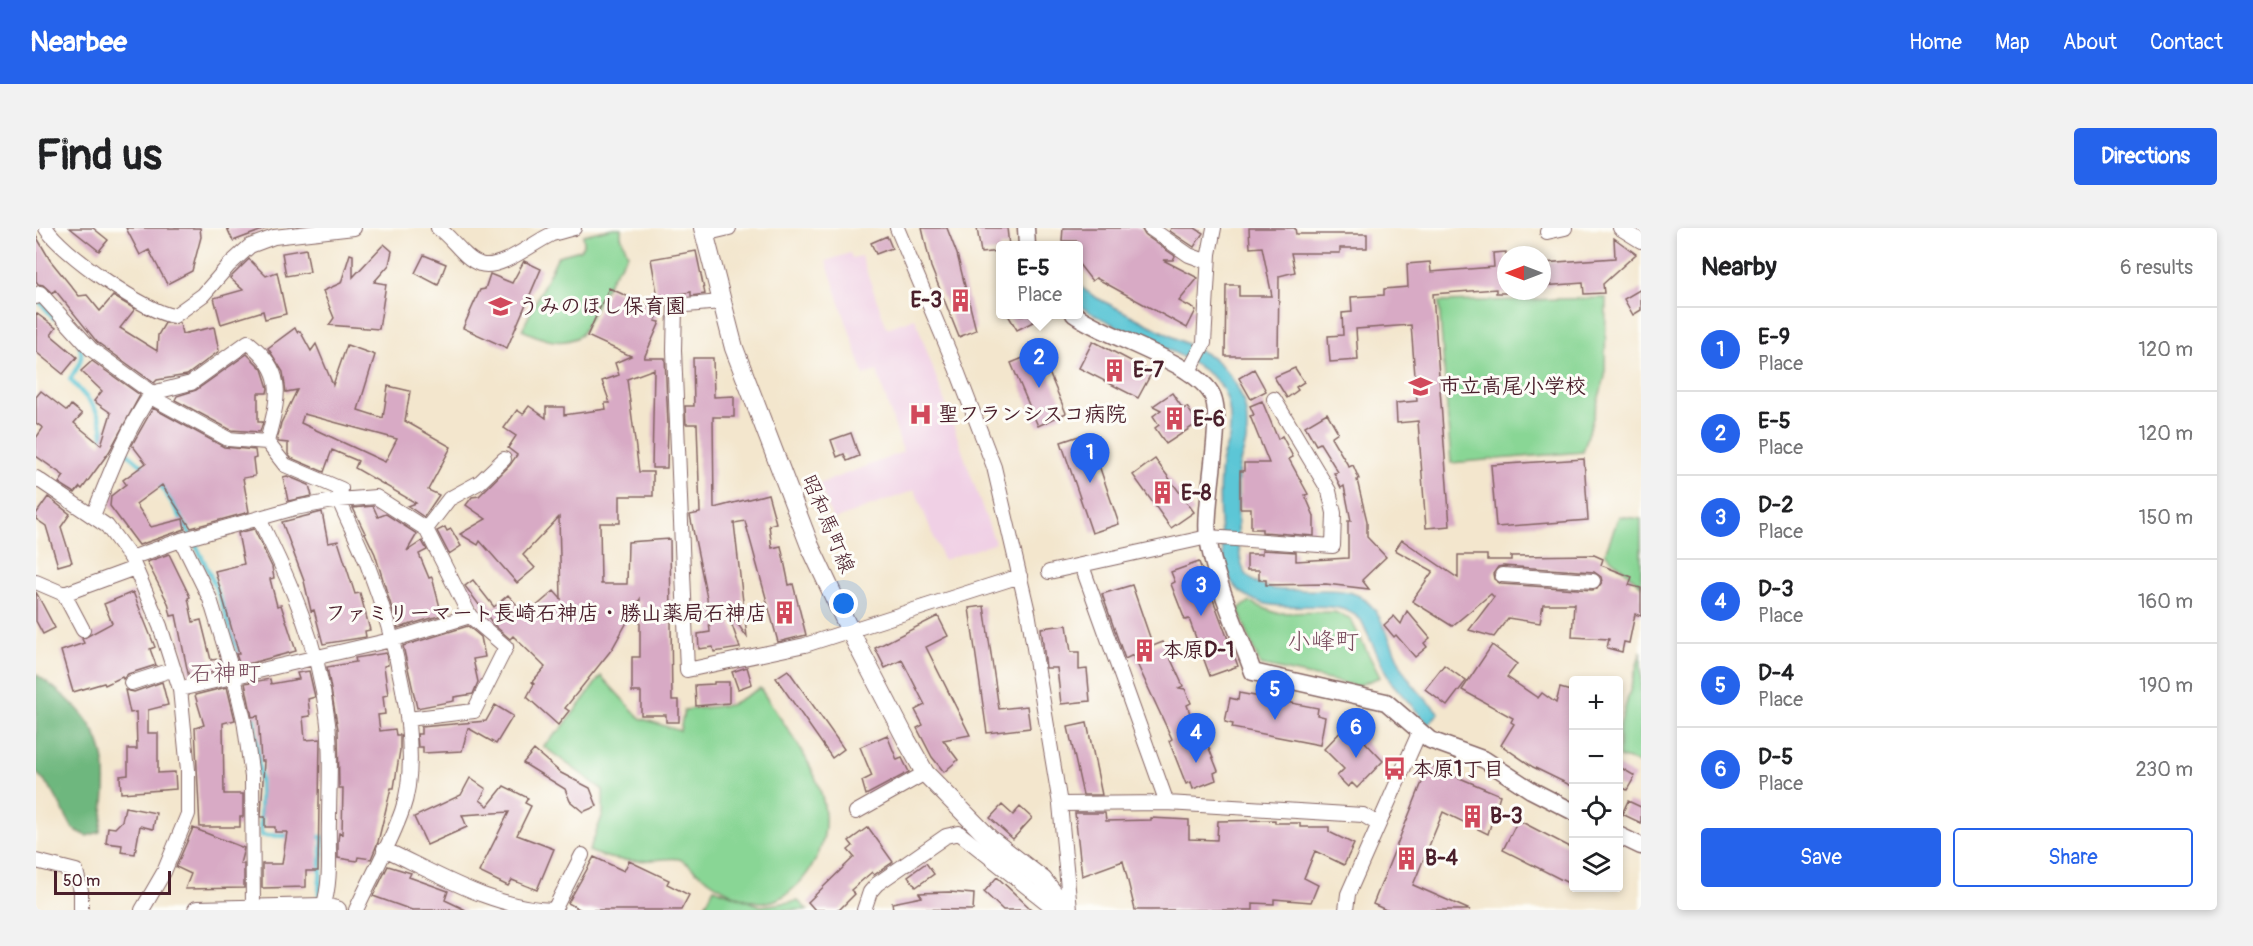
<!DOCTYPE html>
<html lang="en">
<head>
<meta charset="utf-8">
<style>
  body { margin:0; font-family:Pangolin,"Klee One",sans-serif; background:#f2f2f2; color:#202124 }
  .controls { position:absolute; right:18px; bottom:18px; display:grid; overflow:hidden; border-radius:6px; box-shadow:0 3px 9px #0003 }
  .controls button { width:54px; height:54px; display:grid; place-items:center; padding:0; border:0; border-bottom:2px solid #e0e0e0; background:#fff; color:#202124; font:30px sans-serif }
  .compass { position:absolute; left:1461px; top:18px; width:54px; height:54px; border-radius:50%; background:#fff; box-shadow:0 3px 9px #0003; rotate:270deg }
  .scale { position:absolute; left:18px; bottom:15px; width:117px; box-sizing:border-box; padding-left:6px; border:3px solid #4a1f2b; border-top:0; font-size:16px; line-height:21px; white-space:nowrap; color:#4a1f2b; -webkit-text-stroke:4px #fdfcf7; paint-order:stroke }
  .you { position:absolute; left:808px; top:376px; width:21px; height:21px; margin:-15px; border:4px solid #fff; border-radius:50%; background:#1a73e8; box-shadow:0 0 0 9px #1a73e833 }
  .badge { display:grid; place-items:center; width:39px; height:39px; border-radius:50%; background:#2563eb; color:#fff; font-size:20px; font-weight:700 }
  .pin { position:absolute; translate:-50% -50px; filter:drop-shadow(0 2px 3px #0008) }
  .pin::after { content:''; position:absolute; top:32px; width:21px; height:18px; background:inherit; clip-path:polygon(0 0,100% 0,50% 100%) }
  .popup { position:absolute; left:960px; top:13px; width:87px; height:78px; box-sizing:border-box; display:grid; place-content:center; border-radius:6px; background:#fff; filter:drop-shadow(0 2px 4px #0005); font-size:20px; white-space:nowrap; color:#757577 }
  .popup b { font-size:22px; color:#202124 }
  .popup::after { content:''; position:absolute; left:50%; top:100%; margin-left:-12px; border:12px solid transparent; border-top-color:#fff }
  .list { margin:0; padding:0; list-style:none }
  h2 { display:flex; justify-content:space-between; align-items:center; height:78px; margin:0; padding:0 24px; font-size:26px }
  h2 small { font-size:20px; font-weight:400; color:#757577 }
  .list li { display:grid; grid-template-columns:39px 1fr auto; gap:18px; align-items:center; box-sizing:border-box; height:84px; padding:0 24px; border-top:2px solid #e0e0e0 }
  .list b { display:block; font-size:22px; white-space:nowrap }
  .list p { margin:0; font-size:20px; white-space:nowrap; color:#757577 }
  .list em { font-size:20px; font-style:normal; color:#757577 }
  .actions { display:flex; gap:12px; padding:18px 24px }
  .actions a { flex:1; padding:14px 0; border:2px solid #2563eb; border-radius:6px; text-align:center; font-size:21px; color:#2563eb }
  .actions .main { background:#2563eb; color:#fff }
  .icon { flex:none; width:33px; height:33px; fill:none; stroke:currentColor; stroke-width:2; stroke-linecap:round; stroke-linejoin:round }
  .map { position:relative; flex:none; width:1605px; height:682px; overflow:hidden; border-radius:6px }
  header { display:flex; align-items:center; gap:36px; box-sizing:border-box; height:84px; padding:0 30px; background:#2563eb; color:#fff }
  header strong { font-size:28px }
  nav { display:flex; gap:33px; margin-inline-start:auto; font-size:21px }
  .intro { display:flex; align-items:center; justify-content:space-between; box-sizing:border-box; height:144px; padding:0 36px }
  h1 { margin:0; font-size:42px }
  .button { padding:15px 27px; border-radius:6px; background:#2563eb; color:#fff; font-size:21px; font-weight:700 }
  main { display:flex; gap:36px; padding:0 36px }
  aside { flex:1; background:#fff; border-radius:6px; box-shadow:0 3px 9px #0003 }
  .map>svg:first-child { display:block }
</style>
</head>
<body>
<header>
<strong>Nearbee</strong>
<nav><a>Home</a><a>Map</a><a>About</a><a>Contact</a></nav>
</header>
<div class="intro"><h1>Find us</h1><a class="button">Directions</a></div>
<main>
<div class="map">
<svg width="1605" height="682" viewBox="0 0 1605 682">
  <rect width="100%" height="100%" fill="#fdfcf7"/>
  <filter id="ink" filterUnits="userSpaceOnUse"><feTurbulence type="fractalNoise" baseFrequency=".0167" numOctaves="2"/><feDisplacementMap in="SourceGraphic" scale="12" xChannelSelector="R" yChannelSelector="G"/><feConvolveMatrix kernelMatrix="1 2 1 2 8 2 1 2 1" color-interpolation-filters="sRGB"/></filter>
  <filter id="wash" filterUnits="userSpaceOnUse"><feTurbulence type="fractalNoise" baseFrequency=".008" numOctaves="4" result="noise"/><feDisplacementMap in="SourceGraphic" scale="24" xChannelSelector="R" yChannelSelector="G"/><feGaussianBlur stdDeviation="1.35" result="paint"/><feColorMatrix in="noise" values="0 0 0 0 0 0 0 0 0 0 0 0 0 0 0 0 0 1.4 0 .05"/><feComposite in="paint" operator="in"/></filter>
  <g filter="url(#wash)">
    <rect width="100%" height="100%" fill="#f3e6cd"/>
    <path fill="#f0d0e5" d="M814,25L816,30L825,28L851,100L879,90L959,315L907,332L879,262L797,292L783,256L867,224L841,143L828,147L790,33Z"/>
    <path fill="#89d695" stroke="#6a7a60" stroke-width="1.5" d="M577,0H585V8L592,26L575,50L545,107C525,120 506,111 486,102L522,28L544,22L548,15L547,7Z
      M1570,70L1569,149L1547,224L1415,235L1403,74Z
      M1583,288L1605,291V357L1569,325Z
      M1213,374L1240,385L1299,384L1315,392L1344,449L1321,458L1224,437L1202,381Z
      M1605,423V536L1583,529V501Z
      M565,448L604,490L644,503L648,482L694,477L724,460C762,519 823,584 766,652C755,664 741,676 723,674C704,672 680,658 665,647C659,643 650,633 643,631C636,629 623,632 616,632C595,634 572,632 553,623L567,586V562L507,518L526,500Z
      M678,660L725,678L762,673L772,682H667Z"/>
    <path fill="#6eb77e" stroke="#5c6b54" stroke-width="1.5" d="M0,446C67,494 78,523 64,604L51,608L37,601L16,562L0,544Z"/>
    <path fill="#5cc6d6" stroke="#537280" stroke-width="1.5" d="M1042,57L1059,69L1176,129C1202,150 1215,179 1210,213C1208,224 1203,234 1202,244C1201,262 1202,281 1202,299C1203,312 1202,327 1207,340C1224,380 1295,350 1325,369C1348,383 1355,421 1368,443C1376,459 1391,472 1403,485L1392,496L1354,453L1325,392C1294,361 1232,398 1198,357C1182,338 1182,261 1185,236C1186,227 1191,219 1193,210C1196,190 1194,164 1178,150C1142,119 1082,104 1042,77Z"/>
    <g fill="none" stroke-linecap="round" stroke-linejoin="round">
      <path stroke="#5cc6d6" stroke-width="4.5" d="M4,74L18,90
        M43,115C49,130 42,139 34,151C49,169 67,183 67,208L72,211
        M87,221L110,241
        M122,253C159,308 183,360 202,424
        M217,484L224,547L225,607L256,608
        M279,609H287L283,666"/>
    </g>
    <g id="blocks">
      <path fill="#d8aac5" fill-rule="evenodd" d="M34,0H57L72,12L63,23Z
        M90,0H164L165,9L156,43L131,56L113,22L104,27Z
        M191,0H232L197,13Z
        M886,0H911L921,26L940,102L923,109L895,39Z
        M941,0H971L973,18H964V23L945,25Z
        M1027,0H1105L1109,7L1139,28L1137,32H1127L1162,50L1143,73L1160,82L1151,100L1060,50L1056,53L1042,35V13H1026Z
        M1135,0H1159L1167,5L1158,19L1134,3Z
        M1213,0H1259L1260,6H1331V20H1304V25H1255L1259,44L1243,48L1242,128H1189L1190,57H1203V68H1236L1226,19L1214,20Z
        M0,8L14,32L43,68L51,67L64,83L77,68L99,81L84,100L121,123L122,107L129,95H144L146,106L178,99L183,123L151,147L121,152L118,155L61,114L19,62L16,65L7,57L2,56L0,53Z
        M851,8L856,20L840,26L835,15Z
        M1578,10L1600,26L1567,56L1568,65L1548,66L1547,55L1506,58V35L1579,30Z
        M348,16L356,23L353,37L338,54L350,56L343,101L293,97L298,90L287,63L305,55L314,26L317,27V49Z
        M270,21L274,44L250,48L246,25Z
        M660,23L669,66L655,68V64L622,70L615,31Z
        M1470,24V65H1460V61L1397,66L1414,298L1390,300L1382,193L1361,195L1360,175L1381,173L1375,97L1320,101L1322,132L1294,134L1292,108L1307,107L1306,85L1316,84L1315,69L1348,67V61L1372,59L1371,36L1394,34L1395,44L1458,39L1457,25Z
        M388,27L410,36L402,57L379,45Z
        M213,31L230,48L241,44L250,86L229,91L227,83L185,96L178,70L207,62L194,50Z
        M488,33L505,41L471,120L427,100L444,62L449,61L454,46L476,55Z
        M573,60L624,83L619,93L624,94L608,130H629L632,196L631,240H616L618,141L591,151L603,244H617V268H584V295H564L565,356H591L592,314L634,311L636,472H643V494H630V487H605V464H596V429H604V371L576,421L529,480L533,483L522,497L491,469L498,456L496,454L509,439L477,408L474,411L458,397L429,358L437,352L458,379L472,367L490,387L518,363L525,371L523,289L487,327L499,340L481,355L444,313L442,317L424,306L450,291L430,277L436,269L443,268L474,237L481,227L472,220L480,208L468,200L481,182L487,186L493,178L510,190V179H528V187L570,181L569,175H574L566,153L583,147L579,135L595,128L551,108Z
        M1605,61V82L1597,87L1588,71Z
        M0,85L20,100L15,107L41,129L27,146L0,124Z
        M972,87H1011L981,102Z
        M259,100L261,104L264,103L275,123L280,116L297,157L311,117L339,127L322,182L347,190L352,158L374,163L369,193L415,219L392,262L403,267L388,289L372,278L380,275L319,240L322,233L296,222L288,244L255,230L252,226V215L243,214L241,212L245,195L261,162L250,164L247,144L232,120ZM268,186L361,211L349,234L265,195Z
        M1057,113L1116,144L1102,170L1043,140Z
        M1004,123L1030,185L1002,198L975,135Z
        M211,126L226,141L232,160L231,165H222V194H227L224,204L195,202L139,172L141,168L160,162Z
        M657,130H677L678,169L698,168V189H677L678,280L732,266L740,295L733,297L736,320L745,318L753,357L757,356L770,407L742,414L709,293L698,295L711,409L690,380L704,420L678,424L677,419L663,421L662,406L674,404L671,370L654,287L664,285L661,196H650L649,178H658Z
        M56,133L104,167L73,224L46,261L44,259L39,265L23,255L28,248L0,228V210L7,200L0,195V169L5,163L31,183L35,177L46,186L38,195L65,217L75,185L58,173L66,163L45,143Z
        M1259,140L1268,154L1260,159L1262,162L1251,170L1238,149Z
        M1218,141L1230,163L1215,171L1203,150Z
        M1136,165L1147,181L1151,179L1162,195L1130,216L1119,200L1123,197L1117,188L1125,182L1117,178Z
        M1226,173L1242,211L1246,208L1257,229L1253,231L1272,266L1269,267L1278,288V308L1226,304V301H1215V280H1204V243H1208V235H1233L1214,188L1218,187L1214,178Z
        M117,180L188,219L219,222L220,230L217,231L219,248L207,250L213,284L155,300L126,257L100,276L115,299L147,291L149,301L103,317L74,278L75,268L90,256L87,252L110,235L96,217Z
        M1291,185L1302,204L1295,209L1313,239L1317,237L1323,251L1321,252L1331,293V309L1350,329L1326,352L1333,361L1290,356L1230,357V352H1223V342H1211V326H1226V322L1260,324V333L1312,330V293H1315L1308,258L1305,260L1298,245L1302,244L1284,215L1280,217L1269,198Z
        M815,205L823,228L811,233L808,226L801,229L795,212Z
        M1052,205L1083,296L1056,305L1025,214Z
        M1119,231L1158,284L1135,300L1097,247Z
        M1548,231L1552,292L1460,299L1455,237Z
        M251,248L273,257L276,268L252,273L247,249Z
        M12,269L34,286L25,299L36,334L22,338L10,298L0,291V286Z
        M337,278L342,289L350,286L381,306L371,323L386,313L391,322L383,326L393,350L396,349L406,387L362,400L339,326L317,280Z
        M286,284L292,315L302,313L319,366L324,365L334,402L329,403L330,409L287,416L278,382L275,383L268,353L246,294Z
        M409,299L411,303L415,301L425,318L413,326L401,303Z
        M218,301L236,339L238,350L234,351L241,378L245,377L260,423L204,438L200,426H203L179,343L208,336L202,305Z
        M1366,312L1422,350V327H1451V332H1475V328L1558,327L1567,331L1565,337L1596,349L1593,357L1605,360V388L1599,386L1593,415L1588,414L1586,424L1571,420L1573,411L1536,409L1538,376H1507L1504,395L1472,390L1458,409L1433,402L1458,369L1455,366L1416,398L1376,373L1397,343L1359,322ZM1467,338L1558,344L1565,349L1566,354L1561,361L1556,362L1465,356L1458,351L1457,346L1462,339Z
        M133,326L154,369L152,370L157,394L165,392L175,432L183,431L186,442L153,450L140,387L135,388L132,375L111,334Z
        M1163,334L1202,438L1174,448L1153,391L1149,392L1135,356L1139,354L1135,344Z
        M1096,357L1117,418L1127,414L1147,458L1143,460L1149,461L1155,475L1151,477L1160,502L1165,500L1182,543L1178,545L1180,552L1157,561L1155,554L1150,556L1133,513L1136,511L1097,427L1089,431L1066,366Z
        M0,364L19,400L7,406L0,393Z
        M97,364L119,419L114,421L120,437L92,446L87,451L86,449L69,457L68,455L37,464L25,423L48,415L46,411L76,395L68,376Z
        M948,378L963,481L991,478L994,500L951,505L933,380Z
        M1371,383L1394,410L1388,415L1391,419L1379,429L1360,407L1358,409L1348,397L1358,388L1365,396Z
        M902,388L912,408L890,419L934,507L907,512L922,532L908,544L896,529L881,500L887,497L879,482L889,477L866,432L849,440L839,420Z
        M1031,397L1035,424H1043V442L1051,441L1054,473L1025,476L1021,440H1010L1005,400Z
        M432,398L445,409L449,429L437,431L442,454L437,466L418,469V473L381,480L367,418Z
        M1456,417L1481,436L1471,449L1502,470L1506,465L1520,475L1524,460L1538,464V559L1497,539L1465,517L1478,496L1475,494L1477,490L1426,462Z
        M350,425L352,437L348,438L352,467L347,468L349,486L342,487L344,503L359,501L360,507H364V522L358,560H355L342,614L335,631L322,629L321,633L302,630V613L303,605L306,606L307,560H303L302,501L291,439L320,434L319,430Z
        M1408,437L1430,453L1411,478L1389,461Z
        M711,439L716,456L702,461L696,444Z
        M752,442L808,521L796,530L740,450Z
        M273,443L279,469L272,471L274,488L267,489L269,512L284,511L282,643H270V659L226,660V636H246L251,604H239V599H229V589H225L228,533H225L222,488L216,489L209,455L234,451L235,456L263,451L261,445Z
        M126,454L132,477L112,482V505H122V545L139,544L140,561L85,565L84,548L92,547V521H101L100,484L94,485L89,462L98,464Z
        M678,454H693V475L660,478L659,457L678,456Z
        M191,459L199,492L187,495L188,566H207V589H204V599H164L159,500L168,497L159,467Z
        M1203,465L1282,480L1281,487L1289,489L1284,517L1196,500L1197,496L1189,494L1194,470L1202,472Z
        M459,477L477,488L460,516L432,500L426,523L387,525V519H382L381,506H385V499L450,493Z
        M1315,493L1332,510L1329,514L1347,533L1321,560L1316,555L1312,559L1301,548L1308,541L1288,521Z
        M1051,495L1066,567H1047L1032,499Z
        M851,507L861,532L866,530L873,544L830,567L826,553L836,548L824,519Z
        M498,522L525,545L554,560L561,578L547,584L534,573L529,561L487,535Z
        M1393,537L1464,567L1452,606L1407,584L1377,657L1434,682H1350L1337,676Z
        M1582,538L1599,548L1591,562L1582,557Z
        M434,550L450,561L444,572L452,578L468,558L492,570L489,575L495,578L481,607L518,621L501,662L476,652L472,658L443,644L473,584L426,587L431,599L391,617L378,589L425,567Z
        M1592,573L1605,579V595L1586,586Z
        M966,577L977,587L984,579L996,590L977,611L954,590Z
        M89,579L120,585L117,601L104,598L99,626L85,624L86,617L70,615L72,599L79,600L86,593Z
        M1039,585H1069L1070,593L1115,592V590L1153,592V611L1181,612L1182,593L1239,592V595H1264V599H1293V604L1318,616L1308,637L1279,623L1268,650L1282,657L1275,674L1238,671V676L1217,675V682H1099L1087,633L1046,648Z
        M1482,592L1538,621V658L1467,622Z
        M832,599L857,634L838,647L836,644L815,662L819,666L803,682H779L772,674L818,629L812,622L817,618L813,613Z
        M157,600L208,620L204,636H208V660L149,661L155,646L140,639Z
        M558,629L588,643L593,633L633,652L631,656L653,667L645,682H545L532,675Z
        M890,635L898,646L880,659L872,648Z
        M352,638L375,645L373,649L412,663L409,672L430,682H376L337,668Z
        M961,649L996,682H967L948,664Z
        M913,664L938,666L937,682L857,681L856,675L886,669L883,665Z"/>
    </g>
  </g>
  <g filter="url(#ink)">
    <use href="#blocks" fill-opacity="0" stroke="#856564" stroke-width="1.5"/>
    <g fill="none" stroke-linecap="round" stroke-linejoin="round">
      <defs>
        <path id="minor" d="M10,0C23,23 112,86 138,88L167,67L193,37L214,18L238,9L318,0
          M402,0C416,9 428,31 444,36C464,43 498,14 516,6C523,4 531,2 538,0
          M861,0L920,140L958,239L992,384L1024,576L1034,682
          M1114,0L1153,27L1172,34
          M1584,0L1605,13
          M1511,4L1529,0
          M668,6L693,0
          M0,69L4,65L55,121L116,165L155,155L212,114C252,146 242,169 231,214L249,237L305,261L303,272C312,294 324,316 332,338C356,400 389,519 366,583C354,617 335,649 320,682
          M685,74L639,78L638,122L651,442L769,417L984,348
          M1152,145L1168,115L1173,26L1178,0
          M0,250L71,298L95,330L124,398L144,461L152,542V586L128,644L106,682
          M57,288C74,245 90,202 116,165L115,169L192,211L231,214
          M223,291C255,354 282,417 291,488C296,522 293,559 293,593C292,621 296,653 287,679
          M390,301L413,271L444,254L468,231
          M145,312L174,371L198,449L208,492L216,549L217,680
          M95,330L145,312L259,280L303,272L340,269L390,301L434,388L470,419L438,483L372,491
          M1046,338L1131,575
          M1013,344L1172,309L1297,318L1298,285L1293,263L1238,171
          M1466,347L1557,353
          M0,354L28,366L99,340
          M28,366L47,402
          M95,455L138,441
          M144,461L355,412L434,388
          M1024,576L1131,575L1327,587L1342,596
          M820,584L889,545
          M348,621C402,646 458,681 518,682L546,627
          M0,633L40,643L45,663V682
          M828,682L834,664L841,656L910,608L923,605L1020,682
          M1310,682L1312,666L1383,505"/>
        <path id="tertiary" d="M990,0L991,18
          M1038,86C1071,110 1154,132 1175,165C1190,187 1167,276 1172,310C1179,354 1202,402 1217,444L1350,474L1394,512L1449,532L1495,562L1538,584
          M1582,607L1605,618"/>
        <path id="secondary" d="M667,0L698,120L774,318L814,403L871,513L889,545L954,611L1007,652L1031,682
          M161,682L287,679L301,682"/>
      </defs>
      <use href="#minor" stroke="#856564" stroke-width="16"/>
      <use href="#tertiary" stroke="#856564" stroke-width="19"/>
      <use href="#secondary" stroke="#856564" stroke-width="20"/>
      <use href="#minor" stroke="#fff" stroke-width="14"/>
      <use href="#tertiary" stroke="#fff" stroke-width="16"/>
      <use href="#secondary" stroke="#fff" stroke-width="18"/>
    </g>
  </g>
  <defs>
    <symbol id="building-bare" viewBox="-9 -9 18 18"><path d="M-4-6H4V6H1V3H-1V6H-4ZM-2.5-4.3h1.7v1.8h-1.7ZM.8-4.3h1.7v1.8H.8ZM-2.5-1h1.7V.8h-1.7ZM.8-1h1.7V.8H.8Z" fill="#d1495b" stroke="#fdfcf7" stroke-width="2.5" paint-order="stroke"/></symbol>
    <symbol id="school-bare" viewBox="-9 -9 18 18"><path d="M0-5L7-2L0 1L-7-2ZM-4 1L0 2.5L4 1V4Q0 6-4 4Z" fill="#d1495b" stroke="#fdfcf7" stroke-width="2.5" paint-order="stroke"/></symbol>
    <symbol id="hospital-bare" viewBox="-9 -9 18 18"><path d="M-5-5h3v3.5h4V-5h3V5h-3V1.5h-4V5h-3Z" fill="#d1495b" stroke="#fdfcf7" stroke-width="2.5" paint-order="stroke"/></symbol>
    <symbol id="bus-bare" viewBox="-9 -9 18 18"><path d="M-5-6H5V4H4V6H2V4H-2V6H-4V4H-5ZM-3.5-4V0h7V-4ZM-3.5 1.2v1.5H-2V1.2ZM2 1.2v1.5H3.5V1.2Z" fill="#d1495b" stroke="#fdfcf7" stroke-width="2.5" paint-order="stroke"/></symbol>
  </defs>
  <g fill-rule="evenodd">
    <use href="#building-bare" x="908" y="56" width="33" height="33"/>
    <use href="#school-bare" x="448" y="62" width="33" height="33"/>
    <use href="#building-bare" x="1062" y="126" width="33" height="33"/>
    <use href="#school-bare" x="1368" y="142" width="33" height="33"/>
    <use href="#hospital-bare" x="868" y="170" width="33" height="33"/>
    <use href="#building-bare" x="1122" y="174" width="33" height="33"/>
    <use href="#building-bare" x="1110" y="248" width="33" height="33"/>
    <use href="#building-bare" x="732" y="368" width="33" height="33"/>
    <use href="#building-bare" x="1092" y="406" width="33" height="33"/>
    <use href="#bus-bare" x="1342" y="524" width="33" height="33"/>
    <use href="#building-bare" x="1420" y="572" width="33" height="33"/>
    <use href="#building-bare" x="1354" y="614" width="33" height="33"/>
  </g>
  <g text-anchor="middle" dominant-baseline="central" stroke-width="6" stroke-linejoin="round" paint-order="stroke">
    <g font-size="21" font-weight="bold" fill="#4a1f2b" stroke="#fdfcf7" text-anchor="start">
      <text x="906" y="72" text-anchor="end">E-3</text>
      <text x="482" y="78">うみのほし保育園</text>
      <text x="1097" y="142">E-7</text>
      <text x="1403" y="158">市立高尾小学校</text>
      <text x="902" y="186">聖フランシスコ病院</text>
      <text x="1157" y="191">E-6</text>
      <text x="1145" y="265">E-8</text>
      <text x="731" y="385" text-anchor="end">ファミリーマート長崎石神店・勝山薬局石神店</text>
      <text x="1126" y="422">本原D-1</text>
      <text x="1376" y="541">本原1丁目</text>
      <text x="1454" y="588">B-3</text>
      <text x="1389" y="630">B-4</text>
    </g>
    <g font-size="21" fill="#4a1f2b" stroke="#fdfcf7">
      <text transform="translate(792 296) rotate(67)">昭和馬町線</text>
    </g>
    <g font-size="24" fill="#7c5061" stroke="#fdfcf7">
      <text x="1287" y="413">小峰町</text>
      <text x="189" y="445">石神町</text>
    </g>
  </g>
</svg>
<div class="controls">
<button>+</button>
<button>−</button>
<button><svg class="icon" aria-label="locate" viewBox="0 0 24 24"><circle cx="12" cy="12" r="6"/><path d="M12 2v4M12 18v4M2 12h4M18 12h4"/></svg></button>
<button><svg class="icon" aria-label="layers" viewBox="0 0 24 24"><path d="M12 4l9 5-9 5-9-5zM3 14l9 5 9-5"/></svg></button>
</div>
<svg class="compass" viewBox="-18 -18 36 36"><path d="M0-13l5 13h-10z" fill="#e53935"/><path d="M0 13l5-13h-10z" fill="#757577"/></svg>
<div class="scale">50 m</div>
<div class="you"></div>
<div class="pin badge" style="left:1054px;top:255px">1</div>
<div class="pin badge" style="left:1003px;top:160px">2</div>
<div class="popup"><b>E-5</b>Place</div>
<div class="pin badge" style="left:1165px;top:388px">3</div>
<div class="pin badge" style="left:1160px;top:535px">4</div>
<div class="pin badge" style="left:1239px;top:492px">5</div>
<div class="pin badge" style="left:1320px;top:530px">6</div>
</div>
<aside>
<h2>Nearby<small>6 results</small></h2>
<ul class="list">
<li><span class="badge">1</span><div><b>E-9</b><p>Place</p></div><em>120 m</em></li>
<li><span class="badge">2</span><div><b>E-5</b><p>Place</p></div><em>120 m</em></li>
<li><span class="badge">3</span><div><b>D-2</b><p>Place</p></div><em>150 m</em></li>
<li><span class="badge">4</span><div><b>D-3</b><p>Place</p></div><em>160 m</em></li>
<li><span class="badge">5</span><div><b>D-4</b><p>Place</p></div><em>190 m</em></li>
<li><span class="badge">6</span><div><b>D-5</b><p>Place</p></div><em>230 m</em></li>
</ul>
<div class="actions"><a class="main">Save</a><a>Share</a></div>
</aside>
</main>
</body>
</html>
